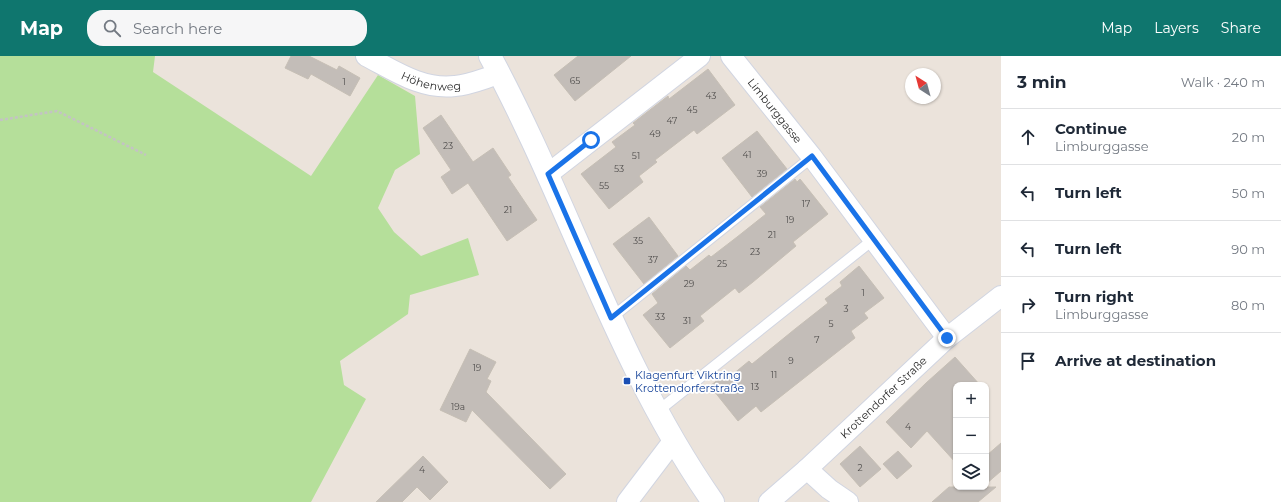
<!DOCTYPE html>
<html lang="en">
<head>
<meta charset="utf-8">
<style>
  body { margin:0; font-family:Montserrat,sans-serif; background:#f6f6f7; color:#1f2937 }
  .controls { position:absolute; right:12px; bottom:12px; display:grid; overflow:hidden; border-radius:8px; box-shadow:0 1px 3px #0004 }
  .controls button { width:36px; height:36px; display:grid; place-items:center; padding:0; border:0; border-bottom:1px solid #e0e1e3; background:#fff; color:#1f2937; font:20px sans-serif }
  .compass { position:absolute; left:905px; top:12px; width:36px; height:36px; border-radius:50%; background:#fff; box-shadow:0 1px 3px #0004; rotate:324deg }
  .stop { position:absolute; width:12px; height:12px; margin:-9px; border:3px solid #1a73e8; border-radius:50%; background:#fff }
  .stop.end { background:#1a73e8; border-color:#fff; box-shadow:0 1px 4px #0008 }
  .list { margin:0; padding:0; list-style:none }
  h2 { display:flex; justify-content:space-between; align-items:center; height:52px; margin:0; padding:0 16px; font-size:17px }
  h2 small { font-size:13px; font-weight:400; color:#747a83 }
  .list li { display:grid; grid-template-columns:26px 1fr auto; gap:12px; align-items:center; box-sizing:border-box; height:56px; padding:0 16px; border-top:1px solid #e0e1e3 }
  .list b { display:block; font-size:15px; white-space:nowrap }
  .list p { margin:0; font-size:13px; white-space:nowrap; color:#747a83 }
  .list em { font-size:13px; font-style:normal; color:#747a83 }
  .icon { flex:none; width:22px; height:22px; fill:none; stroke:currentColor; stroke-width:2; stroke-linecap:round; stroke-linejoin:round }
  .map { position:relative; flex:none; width:1001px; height:446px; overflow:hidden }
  header { display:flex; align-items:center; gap:24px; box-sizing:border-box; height:56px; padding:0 20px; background:#0f766e; color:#fff }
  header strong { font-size:19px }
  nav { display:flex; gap:22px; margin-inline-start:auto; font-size:14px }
  .search { width:280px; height:36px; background:#f6f6f7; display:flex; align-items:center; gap:10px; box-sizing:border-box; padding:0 14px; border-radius:16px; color:#747a83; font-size:15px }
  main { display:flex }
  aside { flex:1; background:#fff }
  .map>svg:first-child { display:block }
</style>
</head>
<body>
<header>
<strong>Map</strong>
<div class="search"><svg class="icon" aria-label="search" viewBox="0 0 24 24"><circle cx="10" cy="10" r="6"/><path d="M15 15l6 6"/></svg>Search here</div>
<nav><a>Map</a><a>Layers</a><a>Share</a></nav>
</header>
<main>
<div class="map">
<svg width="1001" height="446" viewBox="0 0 1001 446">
  <rect width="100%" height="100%" fill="#ebe3db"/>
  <path fill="#b5df9a" d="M0,0H155L153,16L311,120L378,19L415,40L420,98L395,114L378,152L394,176L421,200L468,182L479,219L410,239L408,258L340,305L344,329L366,343L311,446H0Z"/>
  <path fill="#c3bdb8" stroke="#c6bfb5" d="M291,0H309L337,14L339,10L360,22L350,40L311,18L308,23L285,12Z
    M578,0H631L575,45L554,19Z
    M708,13L735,49L697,78L694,74L655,104L657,106L639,120L643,126L609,153L581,118L616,91L612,86L635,69L633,67L668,40L669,43Z
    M441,59L473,106L493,92L511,119L508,121L537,164L507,185L468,127L452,138L441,121L451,114L423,72Z
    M757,75L787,113L752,141L722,102Z
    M795,123L797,126L800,123L828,158L793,186L796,190L753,226L739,237L735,232L700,260L704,265L670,292L643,259L658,247L652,238L686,210L690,214L709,199L711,201L737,181L766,158L760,151Z
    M649,161L678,200L644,228L613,188Z
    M859,210L884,242L864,257L868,262L851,275L855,282L761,356L756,350L738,365L710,330L729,315L732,319L749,305L752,308L795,273L828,247L825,243L842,230L840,226Z
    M470,293L496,306L487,323L491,325L486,336L566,418L550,433L472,354L466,366L440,354Z
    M955,301L980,329H956V407L927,375L911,392L886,366L926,327Z
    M1001,387V415L986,428V400Z
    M860,390L881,413L860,431L840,408Z
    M898,395L912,410L897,423L883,408Z
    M423,400L448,426L430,444L417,431L402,446H376Z
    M949,431H996L978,446H932Z"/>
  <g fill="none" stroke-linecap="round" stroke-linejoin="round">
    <defs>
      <path id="service" d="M611,262L812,101
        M658,355L874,183"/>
      <g id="minor">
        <path id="s1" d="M366,0C395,15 422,34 455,30C470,29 485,22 499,18"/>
        <path id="s2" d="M731,0L812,101L947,282"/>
        <path d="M548,118L700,0"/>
        <path d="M807,413L829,433L848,446"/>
        <path d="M627,446L674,384"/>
        <path id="s3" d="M769,446L807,413L947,282L1001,240"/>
      </g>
      <path id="tertiary" d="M490,0C569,146 617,309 713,446"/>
    </defs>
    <use href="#service" stroke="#d1d5e1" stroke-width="12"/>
    <use href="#minor" stroke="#d1d5e1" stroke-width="22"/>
    <use href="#tertiary" stroke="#d1d5e1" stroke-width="24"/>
    <path stroke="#c3c3c3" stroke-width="2.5" stroke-dasharray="3 2" stroke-linecap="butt" d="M0,64L57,55L146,99"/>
    <use href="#service" stroke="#fff" stroke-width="10"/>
    <use href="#minor" stroke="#fff" stroke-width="20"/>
    <use href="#tertiary" stroke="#fff" stroke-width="22"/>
  </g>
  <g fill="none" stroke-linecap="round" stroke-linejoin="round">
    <path stroke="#1a73e8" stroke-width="5" d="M591,84L548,118L611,262L812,100L947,282"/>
  </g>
  <rect fill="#1a4fb4" stroke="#fff" stroke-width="1.5" x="623" y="321" width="8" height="8" rx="2"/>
  <g text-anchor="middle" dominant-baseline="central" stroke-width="3.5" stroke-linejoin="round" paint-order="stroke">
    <g font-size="9" fill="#504e4d">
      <text x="575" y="24">65</text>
      <text x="344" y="25">1</text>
      <text x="711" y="39">43</text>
      <text x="692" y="53">45</text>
      <text x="672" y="64">47</text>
      <text x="655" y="77">49</text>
      <text x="448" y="89">23</text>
      <text x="747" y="98">41</text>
      <text x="636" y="99">51</text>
      <text x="619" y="112">53</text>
      <text x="762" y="117">39</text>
      <text x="604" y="129">55</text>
      <text x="806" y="147">17</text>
      <text x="508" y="153">21</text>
      <text x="790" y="163">19</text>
      <text x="772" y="178">21</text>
      <text x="638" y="184">35</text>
      <text x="755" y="195">23</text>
      <text x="653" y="203">37</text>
      <text x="722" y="207">25</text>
      <text x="689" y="227">29</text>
      <text x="863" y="236">1</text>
      <text x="846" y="252">3</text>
      <text x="660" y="260">33</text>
      <text x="687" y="264">31</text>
      <text x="831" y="267">5</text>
      <text x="817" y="283">7</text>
      <text x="791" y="304">9</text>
      <text x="477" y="311">19</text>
      <text x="774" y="318">11</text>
      <text x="755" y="330">13</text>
      <text x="458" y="350">19a</text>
      <text x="908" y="370">4</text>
      <text x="860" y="411">2</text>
      <text x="422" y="413">4</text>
    </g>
    <g font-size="11" fill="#292929" stroke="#fff">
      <text stroke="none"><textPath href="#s1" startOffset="71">Höhenweg</textPath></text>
      <text stroke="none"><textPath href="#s2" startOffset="70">Limburggasse</textPath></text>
      <text stroke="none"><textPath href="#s3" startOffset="155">Krottendorfer Straße</textPath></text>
    </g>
    <g font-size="11" fill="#164399" stroke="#fff" text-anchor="start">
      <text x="635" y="319">Klagenfurt Viktring<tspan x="635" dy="13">Krottendorferstraße</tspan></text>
    </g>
  </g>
</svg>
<div class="controls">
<button>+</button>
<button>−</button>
<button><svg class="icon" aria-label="layers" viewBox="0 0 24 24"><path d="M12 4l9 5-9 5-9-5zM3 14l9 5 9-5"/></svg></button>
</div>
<svg class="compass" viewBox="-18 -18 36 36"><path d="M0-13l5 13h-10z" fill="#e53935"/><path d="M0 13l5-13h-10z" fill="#747a83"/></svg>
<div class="stop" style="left:591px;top:84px"></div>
<div class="stop end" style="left:947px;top:282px"></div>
</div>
<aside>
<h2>3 min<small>Walk · 240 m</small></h2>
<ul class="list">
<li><svg class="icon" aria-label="ahead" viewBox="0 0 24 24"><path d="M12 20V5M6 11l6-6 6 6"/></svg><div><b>Continue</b><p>Limburggasse</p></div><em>20 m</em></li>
<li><svg class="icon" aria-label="left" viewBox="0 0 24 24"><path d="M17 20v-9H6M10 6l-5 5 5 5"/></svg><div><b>Turn left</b></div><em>50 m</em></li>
<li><svg class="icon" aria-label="left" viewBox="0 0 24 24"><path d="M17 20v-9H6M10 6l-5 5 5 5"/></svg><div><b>Turn left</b></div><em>90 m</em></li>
<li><svg class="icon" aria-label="right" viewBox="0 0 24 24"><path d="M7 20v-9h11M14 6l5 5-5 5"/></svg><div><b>Turn right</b><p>Limburggasse</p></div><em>80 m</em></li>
<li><svg class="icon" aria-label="arrive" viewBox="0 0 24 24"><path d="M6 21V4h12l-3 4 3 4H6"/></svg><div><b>Arrive at destination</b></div></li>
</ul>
</aside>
</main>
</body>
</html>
